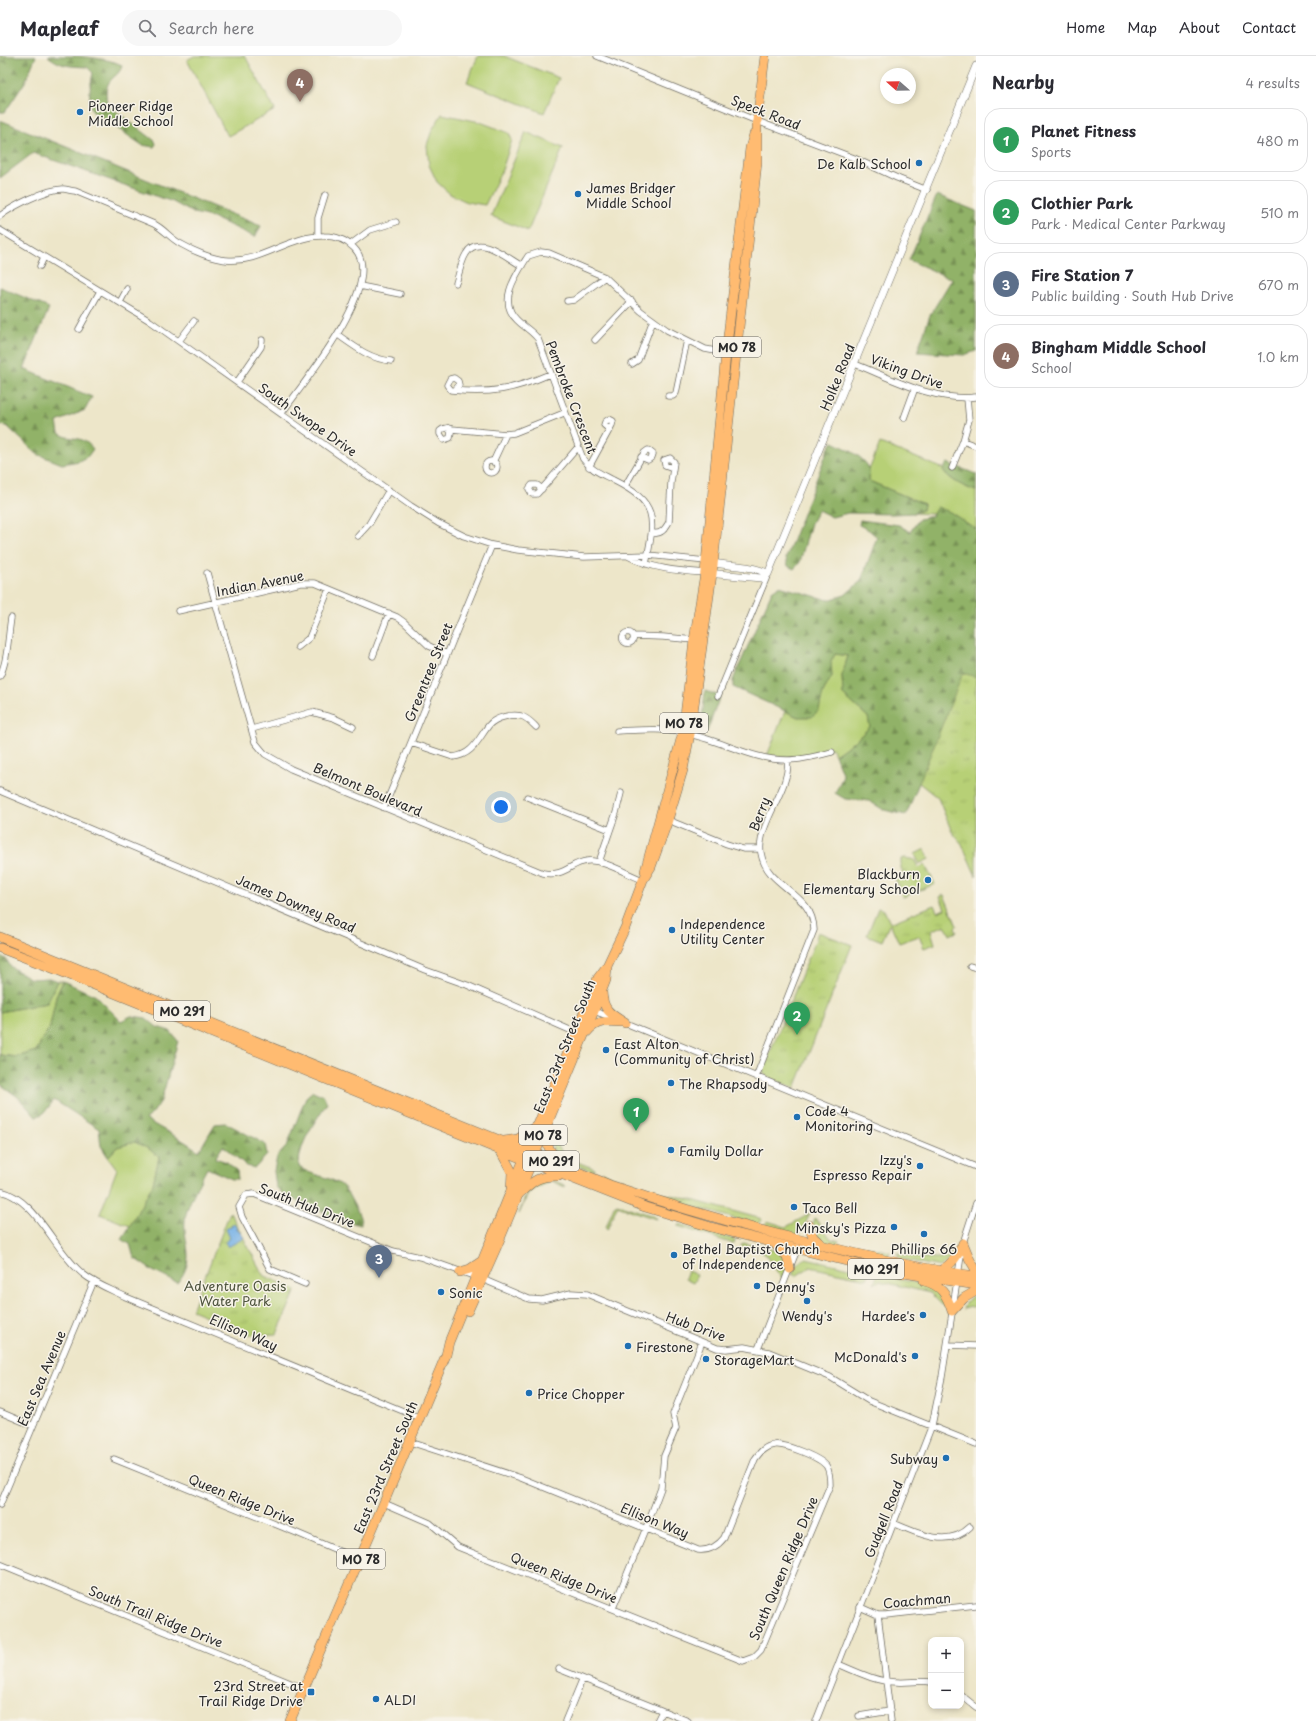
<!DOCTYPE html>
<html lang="en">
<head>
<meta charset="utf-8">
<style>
  body { margin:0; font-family:"Playpen Sans",sans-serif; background:#f7f7f7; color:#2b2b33 }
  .controls { position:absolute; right:12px; bottom:12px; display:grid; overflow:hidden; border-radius:8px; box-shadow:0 2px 6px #0003 }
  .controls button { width:36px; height:36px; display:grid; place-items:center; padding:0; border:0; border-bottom:1px solid #e1e1e2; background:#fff; color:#2b2b33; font:20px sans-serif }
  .compass { position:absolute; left:880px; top:12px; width:36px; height:36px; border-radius:50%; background:#fff; box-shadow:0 2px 6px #0003; rotate:290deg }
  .you { position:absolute; left:501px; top:751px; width:14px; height:14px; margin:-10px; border:3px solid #fff; border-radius:50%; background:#1a73e8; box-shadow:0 0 0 6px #1a73e833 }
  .badge { display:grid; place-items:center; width:26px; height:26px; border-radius:50%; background:#db2777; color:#fff; font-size:13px; font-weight:700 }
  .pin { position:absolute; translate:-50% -33px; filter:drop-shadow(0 1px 2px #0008) }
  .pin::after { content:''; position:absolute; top:21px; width:14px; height:12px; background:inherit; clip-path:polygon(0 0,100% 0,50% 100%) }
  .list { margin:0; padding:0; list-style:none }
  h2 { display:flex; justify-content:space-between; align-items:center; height:52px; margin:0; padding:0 16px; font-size:17px }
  h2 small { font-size:13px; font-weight:400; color:#7c7c81 }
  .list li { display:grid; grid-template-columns:26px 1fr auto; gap:12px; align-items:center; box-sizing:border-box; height:64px; margin:0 8px 8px; padding:0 8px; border:1px solid #e1e1e2; border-radius:16px }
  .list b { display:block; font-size:15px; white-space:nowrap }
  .list p { margin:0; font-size:13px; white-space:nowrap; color:#7c7c81 }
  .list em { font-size:13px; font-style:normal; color:#7c7c81 }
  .icon { flex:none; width:22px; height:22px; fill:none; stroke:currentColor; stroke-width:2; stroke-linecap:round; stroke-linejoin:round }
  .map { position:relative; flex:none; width:976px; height:1665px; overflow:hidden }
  header { display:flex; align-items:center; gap:24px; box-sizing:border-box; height:56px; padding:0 20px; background:#fff; border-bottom:1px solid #e1e1e2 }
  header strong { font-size:19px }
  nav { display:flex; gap:22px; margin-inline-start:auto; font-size:14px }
  .search { width:280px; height:36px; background:#f7f7f7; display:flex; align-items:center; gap:10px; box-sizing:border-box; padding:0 14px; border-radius:22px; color:#7c7c81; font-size:15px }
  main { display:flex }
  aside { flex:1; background:#fff }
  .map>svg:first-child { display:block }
</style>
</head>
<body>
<header>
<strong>Mapleaf</strong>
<div class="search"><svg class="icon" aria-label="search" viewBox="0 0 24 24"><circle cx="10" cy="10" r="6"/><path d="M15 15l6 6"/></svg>Search here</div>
<nav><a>Home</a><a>Map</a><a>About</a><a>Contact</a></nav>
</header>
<main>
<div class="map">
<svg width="976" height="1665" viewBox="0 0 976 1665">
  <defs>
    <pattern id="forest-firs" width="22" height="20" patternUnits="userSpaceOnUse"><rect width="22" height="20" fill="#91b267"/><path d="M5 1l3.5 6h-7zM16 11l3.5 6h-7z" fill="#779155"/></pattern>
    <pattern id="park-tufts" width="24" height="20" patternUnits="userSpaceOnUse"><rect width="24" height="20" fill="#b7d076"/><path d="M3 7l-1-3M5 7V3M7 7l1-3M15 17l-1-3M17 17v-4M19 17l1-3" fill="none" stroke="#9eb366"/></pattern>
  </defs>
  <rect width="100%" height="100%" fill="#f7f3e8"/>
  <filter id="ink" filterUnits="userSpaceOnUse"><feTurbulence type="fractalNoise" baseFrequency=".025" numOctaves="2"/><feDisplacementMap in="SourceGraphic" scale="8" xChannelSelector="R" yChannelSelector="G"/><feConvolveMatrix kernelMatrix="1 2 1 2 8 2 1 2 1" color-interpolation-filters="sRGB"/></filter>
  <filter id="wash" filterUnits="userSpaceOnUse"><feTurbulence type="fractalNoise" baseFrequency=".012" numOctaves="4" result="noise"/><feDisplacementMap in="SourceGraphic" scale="16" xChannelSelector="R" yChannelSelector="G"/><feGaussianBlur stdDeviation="0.9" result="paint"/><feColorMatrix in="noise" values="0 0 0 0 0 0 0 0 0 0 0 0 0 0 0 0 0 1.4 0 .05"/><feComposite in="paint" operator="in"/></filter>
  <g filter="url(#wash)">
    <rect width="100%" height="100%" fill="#ede6c9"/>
    <path fill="#b7d076" stroke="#717e50" d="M194,0H245L275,54L228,80L187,4Z
      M478,0H504L559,22L544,57L467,26Z
      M442,58L480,66L509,77L512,84L502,114L485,149L467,146L450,138L437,126L429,109L427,89L432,74Z
      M526,76L563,92L528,175L491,160Z
      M880,387L944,413L943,415C952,425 964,431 976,435V473L937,451L933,458L913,457L923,454L924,448L869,425V414Z
      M835,598L848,600L842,619L843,639L868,661L870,671L855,685L835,699L832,692C810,700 790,703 767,700L785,655L798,661L819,654L823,636L832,620L830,606Z
      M57,925H63L56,941L50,971L36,995L16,1001L0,999V956L47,947Z
      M549,1075L565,1101L595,1113V1114L591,1115L560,1102L554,1098Z
      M135,1086L149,1093L159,1101L153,1128L130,1170L100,1158L117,1113L108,1101L117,1091Z
      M603,1116L614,1122L648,1136L647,1137L621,1128L602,1119L601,1117Z
      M553,1124L564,1129L565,1131L551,1125L529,1136L519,1158L527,1136L533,1127Z
      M655,1137L677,1140L762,1163L757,1169L656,1140Z
      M617,1148L654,1160L656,1163L617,1150L607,1174L606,1171L614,1150Z
      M810,1158L802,1174L795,1179L765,1170L767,1165L786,1171Z
      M815,1162L831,1183L839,1185L837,1188L824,1186L818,1183L813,1168Z
      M679,1168L733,1183L735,1185L734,1188L678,1170Z
      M743,1187L777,1195L781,1197L787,1211L783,1224L764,1197L741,1190Z
      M856,1188L890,1196L887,1200L856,1194Z
      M954,1195L953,1200L941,1211L900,1203L897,1197L921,1202H946Z
      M806,1202L867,1216L869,1218L867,1223L810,1211L796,1220L792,1218L798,1207Z
      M877,1219L933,1230L947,1248L946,1253L930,1237L879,1225L874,1228Z
      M976,1237V1250L963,1253L966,1246Z"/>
    <path fill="url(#forest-firs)" stroke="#5e6e49" d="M0,0H36L25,26L5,56H0Z
      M48,0C70,0 104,0 122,9C120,23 102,20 107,46L117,56L155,85L156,88L154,91L142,89L92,55C88,41 90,31 93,17L87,11C71,10 61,11 48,0Z
      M0,64L261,170L255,181L212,161L193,157L173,146L33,97L0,122Z
      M937,139L976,155V295L964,299L917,296L930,259L952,223L909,204Z
      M0,231L49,252L24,313L92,341L85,354L57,366L59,377C71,386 81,377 93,393L88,400L79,405L62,408L37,398L7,370L0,369Z
      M833,386C845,392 862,399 869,412C870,416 869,421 869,425L924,448L923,454L913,457L892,458L848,457L832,461L818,454L811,467L800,506L794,513L788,510L786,502L828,393Z
      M947,407L976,418V435C964,431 952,425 943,415Z
      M937,451L950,456L976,473V629L930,719L919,727L906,759L884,754L869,745L845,743L835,737L843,720L835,699L855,685L870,671L868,661L843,639L842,619L848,600L835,598L831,606L832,620L823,636L819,654L812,661H798L733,631V624L772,535L779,530L828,544L845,539L861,525L877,481L869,474L859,469L860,464L899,469L910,476L919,463L932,460Z
      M705,635L720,640L706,678L701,672Z
      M0,900L6,903L11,911L31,923L49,922L57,925L47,947L0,956Z
      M63,925L96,940L121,965L131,960L146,962L157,971L170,975L178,985L161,1045L152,1058L145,1063C163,1074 182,1083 199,1095L215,1068L226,1067L265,1088L267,1099L255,1112L247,1110L223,1090L215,1102L227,1106L237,1115L238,1123H232L207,1112C200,1126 190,1143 186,1158C180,1184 199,1201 177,1227L153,1215L134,1202L130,1188L122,1184L153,1128L159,1101L149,1093L135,1086L117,1091L108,1101L101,1090L99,1073L54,1044L44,1057L36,1061L18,1041L0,1028V999L16,1001L36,995L50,971L56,941Z
      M313,1035L324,1040L327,1047C315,1066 298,1088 299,1111C312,1120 327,1120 340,1128C346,1132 350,1142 354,1149C358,1156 361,1161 361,1169L338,1163L284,1139L276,1131L274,1115L277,1101L287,1090L306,1041Z"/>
    <path fill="url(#park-tufts)" stroke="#717e50" d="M963,617L976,621V820L962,788L952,776L938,742L919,727Z
      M925,793L929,803L919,808L915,798Z
      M905,802L915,804L918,812L925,809L935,828L903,841L895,822L903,818L901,812V803Z
      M944,839L957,870L955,871L957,876L950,879L945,869L931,875L935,888L924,892L919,880L899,887L891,869H889L882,885L867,879L878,852L884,854L890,867L934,849L937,856L945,853L940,841Z
      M818,876L852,889L795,1032L767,1021L764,1018L763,1014L815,886Z
      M230,1156L263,1219L296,1234L277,1278L252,1279L192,1254Z
      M688,1215L697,1219L693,1227L685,1223Z"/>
    <path fill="#74b0e6" stroke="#506e88" d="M234,1168L244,1182L228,1191L225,1186L230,1182L226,1173Z"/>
  </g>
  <g filter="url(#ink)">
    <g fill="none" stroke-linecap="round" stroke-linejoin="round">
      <defs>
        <path id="minor" d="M597,0L757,65L854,102L897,122L927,134
          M0,160C13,150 46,133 63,133C67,133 71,135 75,135L154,168C164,173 171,183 181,188C193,195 212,203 226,204C261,208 289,179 324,180C336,180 346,184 354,192C388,226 303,327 282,357
          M0,174L150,265L411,450L438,467L464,480L492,489L518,494L584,501L648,499L706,505
          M318,180V162L325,139
          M351,188L370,174L396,166
          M40,210L44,201
          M456,227C459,218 461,206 466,198C478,176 507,202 522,210
          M360,230L400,238
          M567,245L574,244L605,221
          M120,246L127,233
          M79,273L100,235
          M338,279C355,291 370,303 391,305
          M595,284L632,245
          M179,285L194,265
          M632,308L638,304L653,264
          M855,308C893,323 934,346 976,341
          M237,326L261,291L262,284
          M456,333L459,329L458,325L454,322L450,323L447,329L451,334C490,338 513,334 550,318
          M668,340H673L676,337L687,284
          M904,362L915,332
          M448,372L451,376L450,382L444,384L440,378V375C444,371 448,372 452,373L506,378L514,377L564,357
          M963,385L976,390
          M485 411a6 6 0 1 1 12 0a6 6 0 1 1-12 0Z
          M493,406L506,378
          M589,411L612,369L613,365L609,363L605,366L604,369L610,374
          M952,412L963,385L969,364L967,342
          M625,430L644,397L648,394L653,398L652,401L648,404L641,401
          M542,433L537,429H532L529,433L532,438H537L547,427L578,391
          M652,477C661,479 665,473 669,466L671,426L674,406L670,402L664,404L665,409L673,412
          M358,480L369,468L389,434
          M628,500C651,513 680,515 705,517
          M646,508C655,462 659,447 613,424C602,418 591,414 583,403L538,283C532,275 524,271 517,264C497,245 516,219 528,200L541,196L549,197L605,221L641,255L667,274L705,293L726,297
          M207,517L255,686L265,698L291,713L543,817C565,821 570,807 587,805C602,803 629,819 643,824
          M178,555L301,527H315L397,561L404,566L429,590L447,598
          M622.5 582a5.5 5.5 0 1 1 11 0a5.5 5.5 0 1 1-11 0Z
          M633,580L663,581L694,584
          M298,591L309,582L329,533
          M373,600L389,557
          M0,620C8,603 8,581 11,562
          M718,640L768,518
          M252,673L312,656L334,662L353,671
          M617,675C640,674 662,672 684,677C719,683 751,704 787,704C803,704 817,700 832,696
          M411,687L453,701C473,699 478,683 489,669C496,661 512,658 521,660C528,662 532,667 536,671
          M0,735L425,914L467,929L579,978
          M527,741L610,774
          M384,752L492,489
          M668,764L727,788L743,793H760
          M599,806L616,757L621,737
          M970,910L976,912
          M591,954L613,962
          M623,966L976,1111
          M756,1021L814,874C813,835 767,833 761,797C756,769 793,729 787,704
          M0,1135C37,1143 54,1195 83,1218C95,1228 112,1234 126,1241L420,1362
          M305,1228L270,1213L242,1161L239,1151L246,1139L254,1138L393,1195L420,1201L482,1223L529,1243L542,1244L571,1237L587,1238L717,1292L726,1293L744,1291L769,1296L830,1321L869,1345L976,1388
          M947,1289L976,1290
          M758,1293L798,1191
          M0,1356L33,1370
          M114,1403L297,1477L360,1504
          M384,1447L430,1467L458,1491L743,1605L754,1601L761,1594L830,1429C830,1422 830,1417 827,1411C822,1402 784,1387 774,1389C765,1390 760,1396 755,1403L724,1482C717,1491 709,1495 698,1494L521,1422L410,1386
          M0,1449L94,1225
          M893,1467C917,1477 948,1493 970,1471
          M0,1508L305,1633
          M860,1551L878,1559H886L976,1549
          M613,1552L646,1472L661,1432L664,1400L676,1372L673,1358L702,1286
          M878,1559L891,1665
          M838,1608C857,1616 876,1626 897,1626C909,1627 919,1624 931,1626
          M559,1613L688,1665
          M961,1639L976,1651
          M859,1660L890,1655
          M565,1665L582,1624
          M657,1665L662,1655
          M816,1665L932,1369L942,1321L963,1187L976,1147"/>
        <path id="tertiary" d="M710,506C728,511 752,508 768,518
          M707,517L761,522L768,518
          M768,518L976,10"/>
        <path id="primary" d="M645,815L683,676L694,584L705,517L726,297L750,92L754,78
          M602,936C603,955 611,958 625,967
          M587,976C597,964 607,965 621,966
          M460,1216L470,1213L482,1205
          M468,1255L497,1190L594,955L606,924L607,911
          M290,1665L388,1437L446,1299L449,1286L598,922L607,910L625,872L643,824L651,811L667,767L683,714L690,678L712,518L757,107V65L765,0"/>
        <path id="trunk" d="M0,881L610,1129C675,1151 742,1170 809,1186C864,1200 919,1213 976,1220
          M0,892L55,913L500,1094L645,1151L711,1171L874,1212L976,1229
          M546,1070C544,1087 550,1095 559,1108
          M504,1085L518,1083L536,1071
          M500,1094L512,1116L511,1135
          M519,1138C533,1125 539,1119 559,1120
          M809,1169L813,1181L822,1189
          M963,1187L970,1204L976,1214
          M776,1189L787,1201L790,1213
          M940,1215C951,1209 959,1199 963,1187
          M924,1225C941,1229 947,1239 952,1255
          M952,1255L964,1242L976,1235"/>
      </defs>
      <use href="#minor" stroke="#6f6c62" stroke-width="7"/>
      <use href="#tertiary" stroke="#6f6c62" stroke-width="8"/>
      <use href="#primary" stroke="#6f6c62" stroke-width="10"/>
      <use href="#trunk" stroke="#6f6c62" stroke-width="10"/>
      <use href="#minor" stroke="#fff" stroke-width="5.5"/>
      <use href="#tertiary" stroke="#fff" stroke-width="7"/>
      <use href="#primary" stroke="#ffbb71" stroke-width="9"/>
      <use href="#trunk" stroke="#ffbb71" stroke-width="9"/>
    </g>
  </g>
  <g fill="#1f6fb2" stroke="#f7f3e8" stroke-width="1.5">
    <circle cx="80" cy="56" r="4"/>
    <circle cx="919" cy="107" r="4"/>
    <circle cx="578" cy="138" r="4"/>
    <circle cx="928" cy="824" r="4"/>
    <circle cx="672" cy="874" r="4"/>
    <circle cx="606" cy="994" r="4"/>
    <circle cx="671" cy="1027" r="4"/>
    <circle cx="797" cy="1061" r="4"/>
    <circle cx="671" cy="1094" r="4"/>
    <circle cx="920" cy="1110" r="4"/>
    <circle cx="794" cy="1151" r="4"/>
    <circle cx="894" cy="1171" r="4"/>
    <circle cx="924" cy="1178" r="4"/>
    <circle cx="674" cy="1199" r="4"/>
    <circle cx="757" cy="1230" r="4"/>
    <circle cx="441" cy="1236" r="4"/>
    <circle cx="807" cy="1245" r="4"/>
    <circle cx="923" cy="1259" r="4"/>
    <circle cx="628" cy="1290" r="4"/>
    <circle cx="915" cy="1300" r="4"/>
    <circle cx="706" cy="1303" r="4"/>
    <circle cx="529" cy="1337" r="4"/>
    <circle cx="946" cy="1402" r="4"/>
    <rect x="307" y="1632" width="8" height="8" rx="2"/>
    <circle cx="376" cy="1643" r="4"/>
  </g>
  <g text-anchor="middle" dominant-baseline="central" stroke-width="3" stroke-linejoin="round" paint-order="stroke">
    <g fill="#f7f3e8" stroke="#686764" stroke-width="1">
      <rect x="713" y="281" width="48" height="20" rx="3"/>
      <rect x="660" y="657" width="48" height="20" rx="3"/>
      <rect x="154" y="945" width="56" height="20" rx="3"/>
      <rect x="519" y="1069" width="48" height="20" rx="3"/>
      <rect x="523" y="1095" width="56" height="20" rx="3"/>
      <rect x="848" y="1203" width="56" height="20" rx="3"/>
      <rect x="337" y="1493" width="48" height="20" rx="3"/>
    </g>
    <g font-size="12" font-weight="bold" fill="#2b2b2b">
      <text x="737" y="291">MO 78</text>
      <text x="684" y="667">MO 78</text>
      <text x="182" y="955">MO 291</text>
      <text x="543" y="1079">MO 78</text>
      <text x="551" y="1105">MO 291</text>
      <text x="876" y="1213">MO 291</text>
      <text x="361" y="1503">MO 78</text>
    </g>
    <g font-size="13" fill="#2b2b2b" stroke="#f7f3e8" text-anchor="start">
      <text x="88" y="49">Pioneer Ridge<tspan x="88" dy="15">Middle School</tspan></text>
      <text x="911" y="107" text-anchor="end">De Kalb School</text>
      <text x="586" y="131">James Bridger<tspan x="586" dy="15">Middle School</tspan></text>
      <text x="920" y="817" text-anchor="end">Blackburn<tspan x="920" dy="15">Elementary School</tspan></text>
      <text x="680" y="867">Independence<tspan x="680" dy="15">Utility Center</tspan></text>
      <text x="614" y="987">East Alton<tspan x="614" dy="15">(Community of Christ)</tspan></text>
      <text x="679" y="1027">The Rhapsody</text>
      <text x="805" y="1054">Code 4<tspan x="805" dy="15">Monitoring</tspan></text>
      <text x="679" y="1094">Family Dollar</text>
      <text x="912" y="1103" text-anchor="end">Izzy's<tspan x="912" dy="15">Espresso Repair</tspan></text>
      <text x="802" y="1151">Taco Bell</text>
      <text x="886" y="1171" text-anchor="end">Minsky's Pizza</text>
      <text x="682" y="1192">Bethel Baptist Church<tspan x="682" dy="15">of Independence</tspan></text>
      <text x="924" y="1192" text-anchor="middle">Phillips 66</text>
      <text x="765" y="1230">Denny's</text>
      <text x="449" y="1236">Sonic</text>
      <text x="807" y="1259" text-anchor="middle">Wendy's</text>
      <text x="915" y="1259" text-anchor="end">Hardee's</text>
      <text x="636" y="1290">Firestone</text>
      <text x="907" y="1300" text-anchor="end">McDonald's</text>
      <text x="714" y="1303">StorageMart</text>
      <text x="537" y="1337">Price Chopper</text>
      <text x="938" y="1402" text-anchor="end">Subway</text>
      <text x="303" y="1629" text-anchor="end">23rd Street at<tspan x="303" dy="15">Trail Ridge Drive</tspan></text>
      <text x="384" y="1643">ALDI</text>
    </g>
    <g font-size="13" fill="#2b2b2b" stroke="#f7f3e8">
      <text transform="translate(766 56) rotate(21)">Speck Road</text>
      <text transform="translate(907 315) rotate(20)">Viking Drive</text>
      <text transform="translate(837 321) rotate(-68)">Holke Road</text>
      <text transform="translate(572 341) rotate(69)">Pembroke Crescent</text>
      <text transform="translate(308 363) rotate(35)">South Swope Drive</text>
      <text transform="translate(260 527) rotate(-11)">Indian Avenue</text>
      <text transform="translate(428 616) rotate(-68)">Greentree Street</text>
      <text transform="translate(368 733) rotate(23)">Belmont Boulevard</text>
      <text transform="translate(759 758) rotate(-69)">Berry</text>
      <text transform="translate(296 847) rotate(23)">James Downey Road</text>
      <text transform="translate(564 990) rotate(-68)">East 23rd Street South</text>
      <text transform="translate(307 1149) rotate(21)">South Hub Drive</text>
      <text transform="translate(696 1270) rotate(20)">Hub Drive</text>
      <text transform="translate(244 1276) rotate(23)">Ellison Way</text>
      <text transform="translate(41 1322) rotate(-67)">East Sea Avenue</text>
      <text transform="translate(385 1411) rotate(-67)">East 23rd Street South</text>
      <text transform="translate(242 1443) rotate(22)">Queen Ridge Drive</text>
      <text transform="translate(883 1463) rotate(-68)">Gudgell Road</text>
      <text transform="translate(655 1464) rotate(22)">Ellison Way</text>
      <text transform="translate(783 1512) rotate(-67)">South Queen Ridge Drive</text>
      <text transform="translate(564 1521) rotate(22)">Queen Ridge Drive</text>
      <text transform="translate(917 1544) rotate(-5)">Coachman</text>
      <text transform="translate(156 1560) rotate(22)">South Trail Ridge Drive</text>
    </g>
    <g font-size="13" fill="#4e543e" stroke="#f7f3e8">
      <text x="235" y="1229">Adventure Oasis<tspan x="235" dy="15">Water Park</tspan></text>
    </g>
  </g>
</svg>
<div class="controls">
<button>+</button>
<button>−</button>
</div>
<svg class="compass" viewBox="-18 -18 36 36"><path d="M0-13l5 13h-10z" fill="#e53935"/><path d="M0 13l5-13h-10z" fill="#7c7c81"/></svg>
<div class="you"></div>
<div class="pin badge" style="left:636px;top:1075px;background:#2e9e5b">1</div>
<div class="pin badge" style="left:797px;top:979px;background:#2e9e5b">2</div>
<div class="pin badge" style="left:379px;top:1222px;background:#5c6f8a">3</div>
<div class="pin badge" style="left:300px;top:46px;background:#8d6e63">4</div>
</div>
<aside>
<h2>Nearby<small>4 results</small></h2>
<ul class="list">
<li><span class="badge" style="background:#2e9e5b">1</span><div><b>Planet Fitness</b><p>Sports</p></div><em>480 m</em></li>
<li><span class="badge" style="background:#2e9e5b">2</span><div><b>Clothier Park</b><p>Park · Medical Center Parkway</p></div><em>510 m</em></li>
<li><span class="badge" style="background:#5c6f8a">3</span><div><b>Fire Station 7</b><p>Public building · South Hub Drive</p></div><em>670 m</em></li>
<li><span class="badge" style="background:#8d6e63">4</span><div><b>Bingham Middle School</b><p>School</p></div><em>1.0 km</em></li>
</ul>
</aside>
</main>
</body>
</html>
